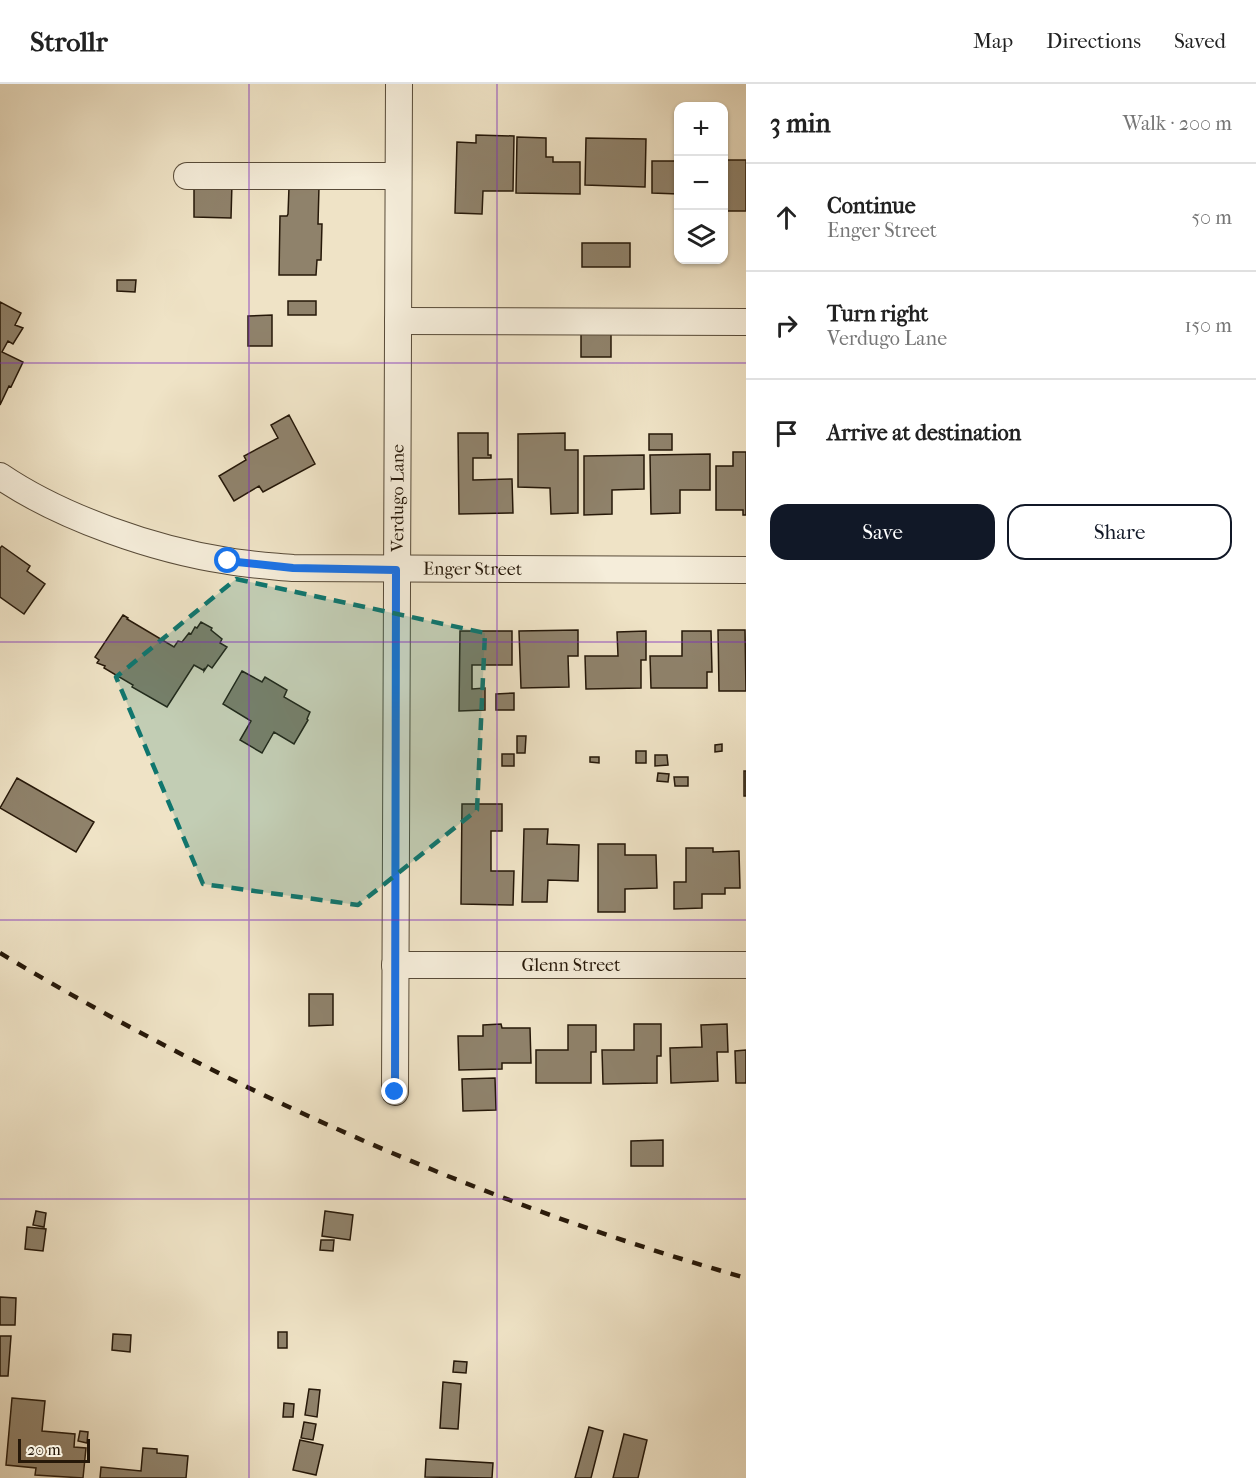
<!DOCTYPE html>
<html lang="en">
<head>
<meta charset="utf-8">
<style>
  body { margin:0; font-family:"IM FELL French Canon",serif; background:#f2f2f2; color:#222 }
  .controls { position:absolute; right:18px; top:18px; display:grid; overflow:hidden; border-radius:12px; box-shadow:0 2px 4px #0004 }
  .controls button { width:54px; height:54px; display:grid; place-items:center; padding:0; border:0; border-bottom:2px solid #e0e0e0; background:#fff; color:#222; font:30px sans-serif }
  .scale { position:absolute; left:18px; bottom:15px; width:72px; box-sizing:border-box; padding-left:6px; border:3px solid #261809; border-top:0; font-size:16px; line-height:21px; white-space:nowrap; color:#261809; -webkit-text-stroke:4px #f5edda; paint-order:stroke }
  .stop { position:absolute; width:18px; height:18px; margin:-14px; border:4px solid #1a73e8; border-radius:50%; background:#fff }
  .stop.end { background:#1a73e8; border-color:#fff; box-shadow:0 2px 6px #0008 }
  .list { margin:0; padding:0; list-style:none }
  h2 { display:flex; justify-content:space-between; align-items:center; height:78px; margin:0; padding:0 24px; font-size:26px }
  h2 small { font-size:20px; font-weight:400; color:#767676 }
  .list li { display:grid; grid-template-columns:39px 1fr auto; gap:18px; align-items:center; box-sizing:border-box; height:108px; padding:0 24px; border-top:2px solid #e0e0e0 }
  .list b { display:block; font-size:22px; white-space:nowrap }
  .list p { margin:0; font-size:20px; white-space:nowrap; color:#767676 }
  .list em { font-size:20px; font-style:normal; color:#767676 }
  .actions { display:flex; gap:12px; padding:18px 24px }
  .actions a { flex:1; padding:14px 0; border:2px solid #111827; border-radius:18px; text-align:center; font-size:21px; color:#111827 }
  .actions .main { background:#111827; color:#fff }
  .icon { flex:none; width:33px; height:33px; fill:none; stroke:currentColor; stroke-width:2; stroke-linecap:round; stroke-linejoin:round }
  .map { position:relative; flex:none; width:746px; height:1394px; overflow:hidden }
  header { display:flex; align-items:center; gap:36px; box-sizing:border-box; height:84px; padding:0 30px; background:#fff; border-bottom:2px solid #e0e0e0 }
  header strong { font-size:28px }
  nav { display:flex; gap:33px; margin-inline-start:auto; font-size:21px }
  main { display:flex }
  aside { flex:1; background:#fff }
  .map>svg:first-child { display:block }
</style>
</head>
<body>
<header>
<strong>Strollr</strong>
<nav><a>Map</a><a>Directions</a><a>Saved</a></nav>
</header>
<main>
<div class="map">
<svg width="746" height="1394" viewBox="0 0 746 1394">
  <rect width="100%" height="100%" fill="#efe3c6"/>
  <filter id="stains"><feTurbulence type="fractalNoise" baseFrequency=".00333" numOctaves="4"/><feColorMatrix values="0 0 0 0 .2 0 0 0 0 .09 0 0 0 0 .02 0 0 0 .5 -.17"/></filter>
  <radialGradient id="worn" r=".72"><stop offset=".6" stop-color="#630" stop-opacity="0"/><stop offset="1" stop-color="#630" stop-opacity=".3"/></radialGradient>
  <path fill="#8f826b" stroke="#261809" stroke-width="1.5" d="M476,51L514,52L513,107H483L482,130L455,129L457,58L476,59Z
    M517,53L546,54V73H553V78H580V110L516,109Z
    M586,54L646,55L645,103L585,101Z
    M724,76H746V127H724Z
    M652,77H678V110L652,109Z
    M194,99H232L231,134L194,133Z
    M289,103H319L318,140H322L321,176H317L316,191H279L280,132H287L288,130Z
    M582,159H630V183H582Z
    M117,196H136L135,208L117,207Z
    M288,217H316V231H288Z
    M0,218L21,229L15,241L23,244L13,260L8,257L2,268L23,278L11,303L9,302L0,321Z
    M272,231V262H248V232Z
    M581,246H611V273H581Z
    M289,331L315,380L263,408L259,402L234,417L219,392L246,376L244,372L278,354L271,341Z
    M458,349H488V371H491V374H473V396L512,395L513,429L459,430Z
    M565,349V366H578V429L551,430L550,404L518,403V350Z
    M649,350H672V366H649Z
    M733,368H746V431H743V426H716V382H733Z
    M710,370V406H680V429L651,430L650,371Z
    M644,371V405L612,406V430L584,431V372Z
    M2,462L30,482L27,487L45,500L24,530L0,513V464Z
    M123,531L128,534L127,535L174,563L178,557L182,558L189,549L191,550L195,543L197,544L201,538L212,544L211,546L222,555L220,559L227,563L212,584L208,581L204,587V585L203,586L194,581L167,623L132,603L133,601L104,584L105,582L97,579L99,576L95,573Z
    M578,546V572H568L569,603L521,604L519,547Z
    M718,546H745L746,607H719Z
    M460,547H512V581H472V605L485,604V626L459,627Z
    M646,547V576H641V604L586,605L585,572H618L617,548Z
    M682,547H711L712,588H707V604H651L650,572H682Z
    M242,587L262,598L265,593L287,606L284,613L310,628L307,635L308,636L294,660L274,648L262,669L240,656L251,637L223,620Z
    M514,609V626H496V610Z
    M517,652H526L525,669H517Z
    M722,660V667L715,668V661Z
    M636,667H646V679H636Z
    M502,670H514V682H502Z
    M655,671H667L668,681L655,682Z
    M590,673H599V679L590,678Z
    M744,687H746V712H744Z
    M658,689L669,690L668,698L657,697Z
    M674,693H688V702H675Z
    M17,694L94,738L76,768L0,724Z
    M462,720H502V747H491V787H514L513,821L461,820Z
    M524,745H548L547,760L579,761L578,797L548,796L547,818H522Z
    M598,760H625V771H656L657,804L625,805V828H598Z
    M686,764H713V768L739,767L740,804H725V810H702V824L674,825V798H686Z
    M309,910H333V941L309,942Z
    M501,940L502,944H530L531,979H502V985L459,986L458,952H483V941Z
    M634,940H661V972H657V999L603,1000L602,966H634Z
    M727,940L728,968H717L718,997L671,999L670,964L702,963L701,941Z
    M568,941H596V968H591V999H536V966H568Z
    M746,966V999H736L735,967Z
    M495,994L496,1026L463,1027L462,995Z
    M663,1056V1082H631V1057Z
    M36,1127L46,1129L44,1143L33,1141Z
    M325,1127L353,1131L350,1156L322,1152Z
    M27,1143L46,1145L43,1167L25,1165Z
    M321,1156H334L333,1167L320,1166Z
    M0,1213L16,1214L15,1241H0Z
    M278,1248H287V1264H278Z
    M113,1250L131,1251L130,1268L112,1266Z
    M0,1252H11L8,1292H0Z
    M454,1277L467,1278L466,1289L453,1288Z
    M443,1298L461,1300L458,1345L440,1344Z
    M309,1305L320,1306L317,1333L305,1331Z
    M12,1314L45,1317L42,1347L75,1350L74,1363L86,1364L83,1394L35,1391L36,1384L6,1381Z
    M284,1319L294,1320L293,1333H283Z
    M304,1338L316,1340L313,1356L301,1354Z
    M589,1343L603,1347L591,1394H575Z
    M80,1347L88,1348L87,1359L78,1357Z
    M624,1350L647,1356L638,1394H613Z
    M300,1356L323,1361L316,1391L293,1386Z
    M143,1364L157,1365V1369L188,1372L186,1394H100L101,1383L141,1387Z
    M426,1375L493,1379L492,1394L425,1393Z"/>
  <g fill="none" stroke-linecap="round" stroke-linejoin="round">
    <defs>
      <g id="minor">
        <path d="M187,92H398"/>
        <path d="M398,237L746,238"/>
        <path id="s1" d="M0,392C62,434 155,466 228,477C250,481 271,482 293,484L746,486"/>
        <path id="s2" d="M395,881H746"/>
        <path id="s3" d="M395,1008L399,0"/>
      </g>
    </defs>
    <use href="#minor" stroke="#584b38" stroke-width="28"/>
    <use href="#minor" stroke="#f5edda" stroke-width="26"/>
    <path stroke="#261809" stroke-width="4.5" stroke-dasharray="10 10" stroke-linecap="butt" d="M0,869C233,1009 485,1120 746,1194"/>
  </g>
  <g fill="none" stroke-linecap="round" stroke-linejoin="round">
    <path stroke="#1a73e8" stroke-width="8" d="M228,477L293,484L396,486L395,1008"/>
  </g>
  <path fill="#0f766e" fill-opacity="0.2" stroke="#0f766e" stroke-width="4.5" stroke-dasharray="12 8" stroke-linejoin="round" d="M236,495L485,549L477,726L358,821L203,800L116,593Z"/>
  <path fill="none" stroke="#7b2cbf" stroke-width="1.5" stroke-opacity="0.55" d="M249,0V1394M497,0V1394M0,279H746M0,558H746M0,836H746M0,1115H746"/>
  <g text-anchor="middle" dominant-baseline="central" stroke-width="4.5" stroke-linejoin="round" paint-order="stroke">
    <g font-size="18" fill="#261809" stroke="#f5edda">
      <text stroke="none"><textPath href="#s3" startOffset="594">Verdugo Lane</textPath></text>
      <text stroke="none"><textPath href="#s1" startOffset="490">Enger Street</textPath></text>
      <text stroke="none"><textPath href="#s2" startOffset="176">Glenn Street</textPath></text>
    </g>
  </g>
  <rect width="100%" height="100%" filter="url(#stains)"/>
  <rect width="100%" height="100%" fill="url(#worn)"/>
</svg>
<div class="controls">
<button>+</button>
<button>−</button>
<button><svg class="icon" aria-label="layers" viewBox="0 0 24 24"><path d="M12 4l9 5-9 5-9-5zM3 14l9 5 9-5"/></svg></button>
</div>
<div class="scale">20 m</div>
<div class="stop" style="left:228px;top:477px"></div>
<div class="stop end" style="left:395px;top:1008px"></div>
</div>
<aside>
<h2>3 min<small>Walk · 200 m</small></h2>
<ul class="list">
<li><svg class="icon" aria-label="ahead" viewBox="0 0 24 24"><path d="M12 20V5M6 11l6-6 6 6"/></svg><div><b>Continue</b><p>Enger Street</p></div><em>50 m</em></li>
<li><svg class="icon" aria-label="right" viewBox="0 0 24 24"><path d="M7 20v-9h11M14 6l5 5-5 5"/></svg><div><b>Turn right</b><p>Verdugo Lane</p></div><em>150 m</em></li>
<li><svg class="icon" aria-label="arrive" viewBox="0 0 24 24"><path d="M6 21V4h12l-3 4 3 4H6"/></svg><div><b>Arrive at destination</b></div></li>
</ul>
<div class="actions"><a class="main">Save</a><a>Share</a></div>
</aside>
</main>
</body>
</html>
